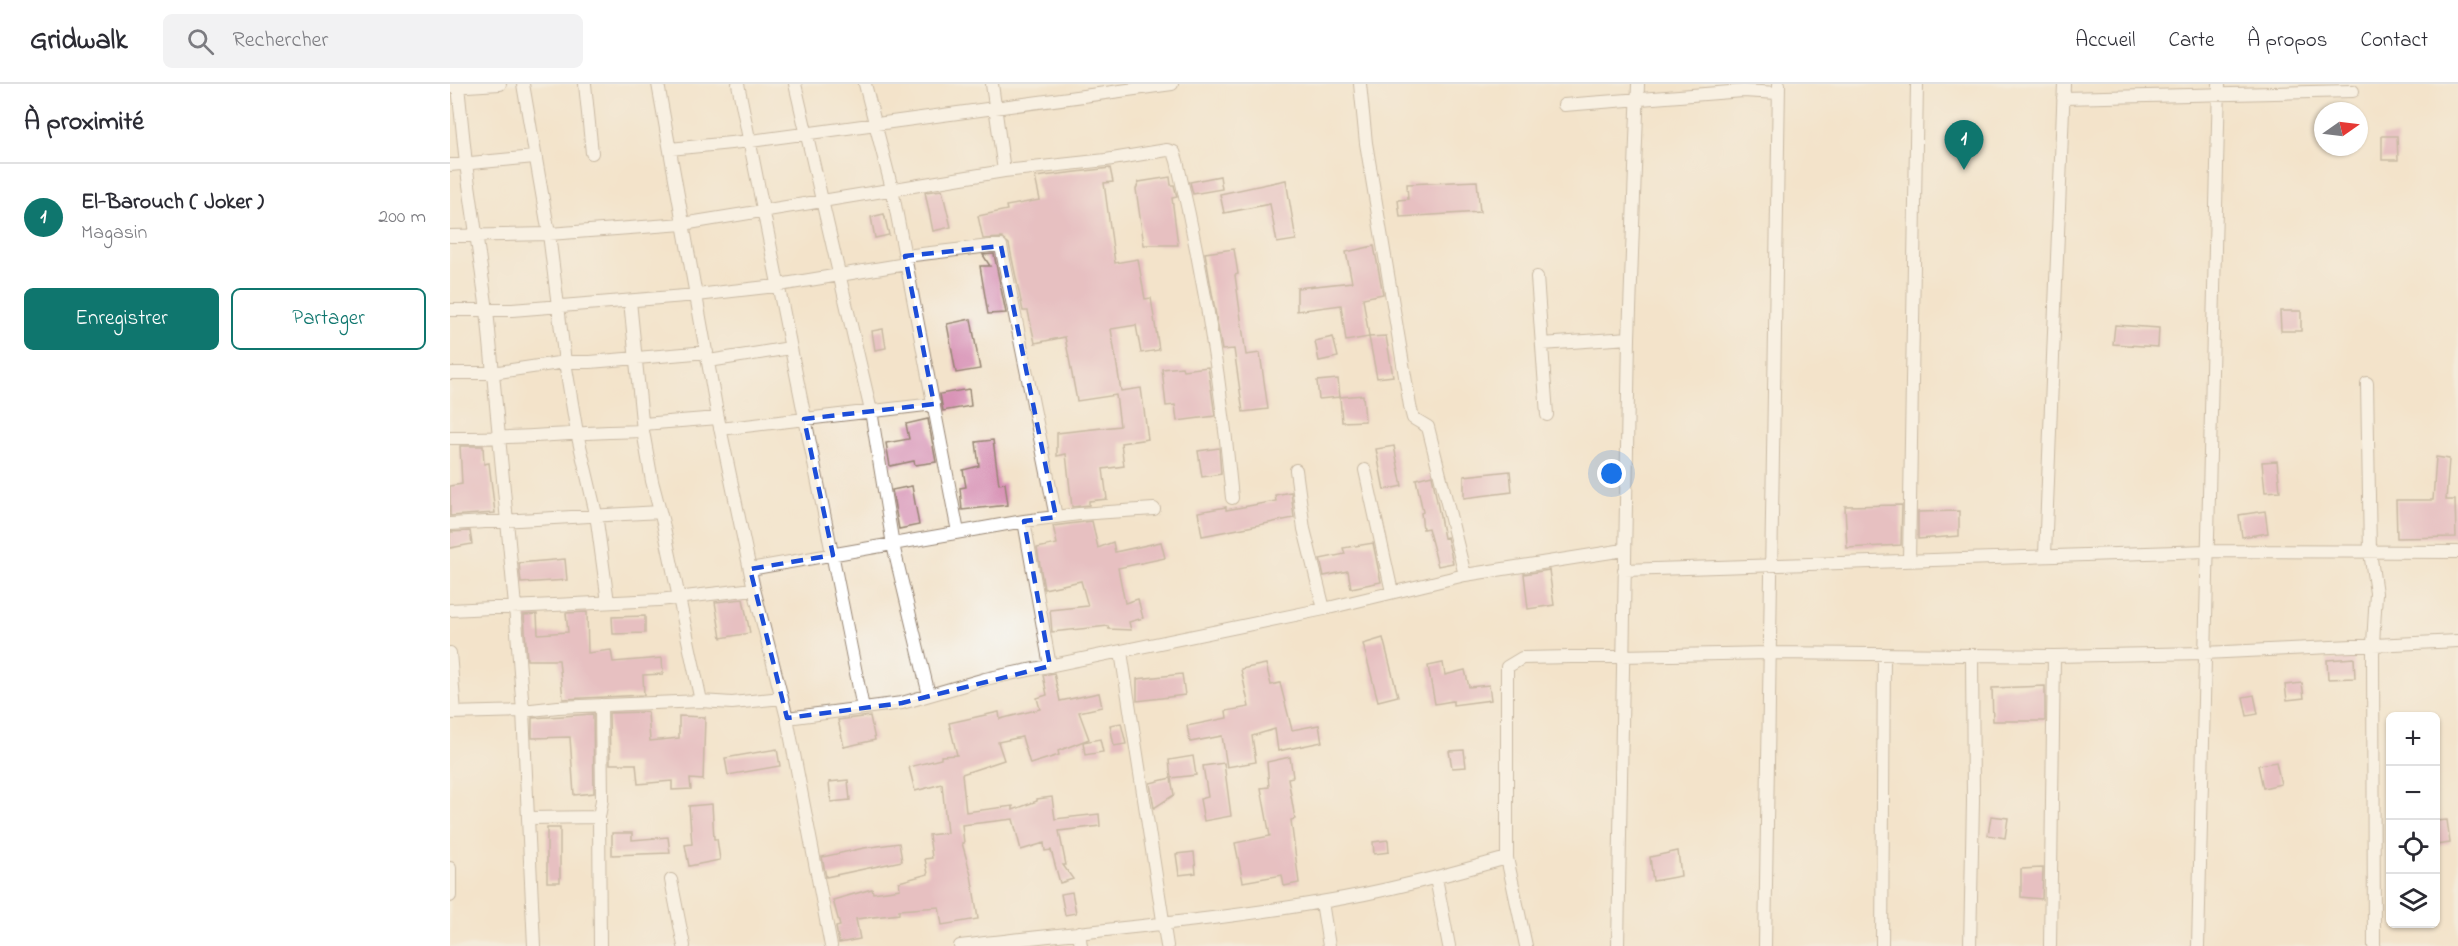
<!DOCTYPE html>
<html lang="fr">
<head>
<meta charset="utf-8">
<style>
  body { margin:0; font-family:"Indie Flower",sans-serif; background:#f2f2f3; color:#2b2b33 }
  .controls { position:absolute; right:18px; bottom:18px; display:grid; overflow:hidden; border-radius:9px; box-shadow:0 2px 4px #0004 }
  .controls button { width:54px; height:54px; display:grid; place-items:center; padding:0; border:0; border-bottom:2px solid #e1e1e2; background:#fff; color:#2b2b33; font:30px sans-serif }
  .compass { position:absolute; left:1864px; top:18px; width:54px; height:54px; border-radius:50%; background:#fff; box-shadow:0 2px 4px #0004; rotate:76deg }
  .you { position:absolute; left:1162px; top:390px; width:21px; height:21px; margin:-15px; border:4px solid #fff; border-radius:50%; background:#1a73e8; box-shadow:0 0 0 9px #1a73e833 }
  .badge { display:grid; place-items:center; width:39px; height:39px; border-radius:50%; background:#0f766e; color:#fff; font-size:20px; font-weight:700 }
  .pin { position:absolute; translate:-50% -50px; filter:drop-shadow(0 2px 3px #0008) }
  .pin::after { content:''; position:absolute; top:32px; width:21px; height:18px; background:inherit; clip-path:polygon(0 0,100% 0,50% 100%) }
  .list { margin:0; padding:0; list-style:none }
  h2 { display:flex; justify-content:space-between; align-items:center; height:78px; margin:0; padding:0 24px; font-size:26px }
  h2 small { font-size:20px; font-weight:400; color:#7c7c81 }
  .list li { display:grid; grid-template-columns:39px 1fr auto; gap:18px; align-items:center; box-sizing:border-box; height:108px; padding:0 24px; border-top:2px solid #e1e1e2 }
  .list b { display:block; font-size:22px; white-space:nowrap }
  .list p { margin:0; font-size:20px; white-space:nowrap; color:#7c7c81 }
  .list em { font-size:20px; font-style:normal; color:#7c7c81 }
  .actions { display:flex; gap:12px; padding:18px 24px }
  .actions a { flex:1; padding:14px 0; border:2px solid #0f766e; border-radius:9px; text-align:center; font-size:21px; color:#0f766e }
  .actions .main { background:#0f766e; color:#fff }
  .icon { flex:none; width:33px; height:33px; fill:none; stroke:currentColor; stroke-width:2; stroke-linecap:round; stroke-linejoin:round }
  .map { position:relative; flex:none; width:2008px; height:862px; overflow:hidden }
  header { display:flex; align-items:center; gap:36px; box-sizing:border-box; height:84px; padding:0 30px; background:#fff; border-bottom:2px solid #e1e1e2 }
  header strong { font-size:28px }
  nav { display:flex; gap:33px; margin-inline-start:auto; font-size:21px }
  .search { width:420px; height:54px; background:#f2f2f3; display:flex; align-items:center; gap:15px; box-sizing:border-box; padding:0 21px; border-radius:9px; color:#7c7c81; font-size:22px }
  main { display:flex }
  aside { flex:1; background:#fff }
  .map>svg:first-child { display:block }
</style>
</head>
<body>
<header>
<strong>Gridwalk</strong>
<div class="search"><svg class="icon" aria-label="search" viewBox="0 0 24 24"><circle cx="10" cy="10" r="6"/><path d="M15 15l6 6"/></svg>Rechercher</div>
<nav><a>Accueil</a><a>Carte</a><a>À propos</a><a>Contact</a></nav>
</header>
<main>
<aside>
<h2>À proximité<small></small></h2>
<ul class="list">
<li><span class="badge">1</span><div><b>El-Barouch ( Joker )</b><p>Magasin</p></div><em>200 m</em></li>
</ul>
<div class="actions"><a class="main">Enregistrer</a><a>Partager</a></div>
</aside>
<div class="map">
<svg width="2008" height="862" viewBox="0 0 2008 862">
  <rect width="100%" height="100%" fill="#f6f6f2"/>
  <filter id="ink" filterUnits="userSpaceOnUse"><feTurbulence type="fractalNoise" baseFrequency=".0167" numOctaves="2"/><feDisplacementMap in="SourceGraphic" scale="12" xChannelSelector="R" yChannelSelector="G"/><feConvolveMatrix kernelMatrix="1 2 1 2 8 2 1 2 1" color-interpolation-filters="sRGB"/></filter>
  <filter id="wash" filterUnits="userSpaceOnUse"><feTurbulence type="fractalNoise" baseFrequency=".008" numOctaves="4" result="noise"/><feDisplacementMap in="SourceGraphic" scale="24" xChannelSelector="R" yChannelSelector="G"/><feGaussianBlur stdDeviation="1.35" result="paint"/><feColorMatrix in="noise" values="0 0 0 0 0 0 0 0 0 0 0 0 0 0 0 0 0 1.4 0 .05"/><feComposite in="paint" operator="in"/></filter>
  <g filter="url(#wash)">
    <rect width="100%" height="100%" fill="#f3e3cb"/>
    <g id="blocks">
      <path fill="#d994b7" d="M1932,52H1947L1948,76H1932Z
        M660,84L663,98L654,99L665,179L688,175L695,215L701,214L709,266L691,269L686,241L661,245L671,307L691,304L698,355L671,359L674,382L653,385L657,415L639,417V421L622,423L616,370L607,372V349L670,342L666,311L627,317L615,253L585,259L578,227H573L559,160L552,154L533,155L528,132L557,126L556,122L590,116L585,93Z
        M770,92L772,105L743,110L740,98Z
        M720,93L721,101H724L727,113L722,114L728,161H694L686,105L689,98Z
        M836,96L846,156L827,159L820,120L774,129L770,110Z
        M1027,97L1030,128L950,133L948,116L958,115L957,100Z
        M492,106L501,143L483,147L475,108Z
        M434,130L439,151L425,154L421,133Z
        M924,162L933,210L913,214L919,253L896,257L891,221L847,227V204L902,198L896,168Z
        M784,165L788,190L785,191L796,271L810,269L818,325L793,328L784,265L772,266L755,169Z
        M544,170L556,229L538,230L530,182H540L533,171Z
        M1830,227H1851V247H1831Z
        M521,235L530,285L506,289L497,240Z
        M1665,241L1709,244L1708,263L1663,260Z
        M433,245L436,264L425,266L422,247Z
        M936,252L943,292L927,294L919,253Z
        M883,253L888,273L869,277L865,257Z
        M732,283L733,286L758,283L765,332L727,337L725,321L716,322L712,285Z
        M888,295L890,313L869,315L867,297Z
        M519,305L521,322L493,327L490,310Z
        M913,311L915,337L892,338L890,313Z
        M478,335L486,378L465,381L464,377L440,382L436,359L459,355L456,340Z
        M543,356L549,400L555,399L558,421L512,426L510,404L516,403L513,386L529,382L526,358Z
        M10,362H33L34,380L39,379L45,429L0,432V402L12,400Z
        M944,362L952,402L934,406L926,365Z
        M769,364L771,390L752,393L748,367Z
        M1986,373L1999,375L1996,416H2005L2006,453L1947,454L1946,416H1983Z
        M1827,377L1830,407L1815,408L1812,378Z
        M1060,387L1062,408L1014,414V392Z
        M982,391L994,454L997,453L1003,479L988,482L978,444L973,445L971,429L973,428L966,395Z
        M462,402L469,441L449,445L442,406Z
        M841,408L844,434L752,452L748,428L776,423V426L826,417L825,411Z
        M1452,421L1451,461L1397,464L1395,422Z
        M1509,427V452L1468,455V428Z
        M1815,427L1818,449L1792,453L1789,431Z
        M642,437L648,464L663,458L665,468L711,458L715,474L668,484L675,519L688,515L693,534L679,538L681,546L659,545L658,542L602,548L600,526L638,522L631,497L594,505L587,464L607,460L603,442Z
        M20,447L22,460L0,464V448Z
        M923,459L931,498L901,504L898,487L874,492L870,475L895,470L893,464Z
        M115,475L117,496L71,499L69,479Z
        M1099,486L1104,521L1078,525L1074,490Z
        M293,515L300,549L271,554L265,518Z
        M137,528L138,569L161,566L163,578L212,574L213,590L193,591L194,611L113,615L109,576H77L74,531L87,530L88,550L118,548L116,529Z
        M195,532V549L163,550L162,533Z
        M933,554L948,612L928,617L913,560Z
        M1904,574L1905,594L1878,595L1877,576Z
        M993,579L995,591L1015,586L1019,603L1039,601L1041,616L1003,621V617L985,620L978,582Z
        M816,580L821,601L830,599L842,646L869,641L872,658L828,667L825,645L802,652L806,678L777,683L772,652L740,658L737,642L777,634L776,627L799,623L791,585Z
        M604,589L610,617L649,609L652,623L629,628L639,655L608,667L609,671L580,680L572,653L548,658L554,676L512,690L516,728L563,722V726L587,717V715L602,713L605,735L649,730L650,742L609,747L616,781H613L623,795L610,799L601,766L595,767L594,759L571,766L563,735L512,741L514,759H512L521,791L528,835L492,841L489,823L449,826V830L406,835L410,855L389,859L386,843L390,842L383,816L422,805L423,809L450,805L449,798L478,790L475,775L482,774L479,751L497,749L492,700L465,707L459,683L491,675V672L507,671L499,639L549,628L550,635L590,625L587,614L597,611L593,591Z
        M732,590L735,611L687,617V595Z
        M1852,599L1854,614L1837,616L1835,601Z
        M1595,602V637H1543L1542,604Z
        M1804,611L1808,630L1797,632L1793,613Z
        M195,628L198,629L200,657L229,654V632L255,633L253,696L240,695L241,705L222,706V697L188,700L186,680H160L159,629Z
        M143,630L144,709L124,711L120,653L82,654V634Z
        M420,632L425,656L394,663L388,636Z
        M671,639L676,660L664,662L660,641Z
        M650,655L653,668L635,671L633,658Z
        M327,665L330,682L278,691L275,674Z
        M1014,666L1016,683L1002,684L999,667Z
        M743,672L746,691L721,694L719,676Z
        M840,673L843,693L838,694L845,735L841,736L849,799L834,802L832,791L793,798L785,759L820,752L811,704L819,703L817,678Z
        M1826,678L1831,700L1813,704L1808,681Z
        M774,679L781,732L754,737L750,715L758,713L753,682Z
        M721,694L724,711L704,724L700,699Z
        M398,696L400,716L381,718L379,698Z
        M262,720L264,755H267L270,776L239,782L235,761L242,760L239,722Z
        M1541,732L1558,734L1555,754L1538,751Z
        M1997,736L2000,759L1986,761V737Z
        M97,744H110V798H97Z
        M162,749H182V756L218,753L220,769L162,771Z
        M938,756L939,768L924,770L923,758Z
        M449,759L452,777L376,793L372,773L414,764Z
        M1228,767L1231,792L1203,797L1200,773Z
        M744,768L746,789L729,791L726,770Z
        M1593,784L1592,815L1571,813V785Z
        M622,808L626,829L615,831L611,810Z"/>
    </g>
  </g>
  <g filter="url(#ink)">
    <use href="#blocks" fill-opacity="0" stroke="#978674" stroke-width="1.5"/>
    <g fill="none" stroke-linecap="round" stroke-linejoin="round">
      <defs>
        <path id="minor" d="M73,0L99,150L115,278L127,349L146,430L158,518
          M135,0L142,69
          M208,0L268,334L304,505L337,634L381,862
          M288,0L413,624
          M345,0L421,327L443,461L479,611
          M415,0L442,105L508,448
          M542,0L554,87
          M910,0L916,59L960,322L963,334L978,343L1015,491
          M8,2L16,80L37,226L65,522L73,627L84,862
          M0,3L50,0
          M1613,14L1903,7
          M1114,21L1293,7L1328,9
          M220,65L301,57L722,0
          M0,81L84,73
          M0,152L99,150L233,140L554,87L656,76L717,66L724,68L727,77C753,187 772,301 782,414
          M455,172L540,162H551L606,433
          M1087,193L1097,331
          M180,217L193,347L202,397L213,439L251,617
          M0,226H62L247,211L317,203L456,180
          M1092,260L1179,254
          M259,277L340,264
          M0,289H42L115,278H140L257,268
          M1917,299L1920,468L1926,509L1923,560L1924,862
          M193,340L268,334
          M270,345L484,320
          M0,354C65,355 129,348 193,347
          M846,386L854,445L874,525
          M915,386L942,508
          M574,437L600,582
          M0,440L210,428
          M1595,471L1614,0
          M1459,477L1467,0
          M300,485L574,437L629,430L704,425
          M1174,486L1757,467L2008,468
          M0,526L209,516L304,505
          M671,568L717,862
          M0,569L5,628
          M0,629L73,627L108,623L251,617L282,619L332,614
          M337,634L452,619L535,595L874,525L1015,491L1174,466
          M78,734L149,733
          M0,784V812
          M986,794L999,862
          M221,796L234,862
          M872,818L879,862
          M629,848L631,862
          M150,862L149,733L152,716L151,621
          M510,862C630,847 752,839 871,818C934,808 996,791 1057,774
          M1076,862L1057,774V583L1072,574L1320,569L1604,572L1754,569L2008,557
          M1168,862L1179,254L1188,0
          M1315,862L1329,0
          M1432,862L1434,570
          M1520,862L1523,717L1522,571
          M1600,862L1604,572
          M1748,862L1769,0"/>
      </defs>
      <use href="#minor" stroke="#978674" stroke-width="14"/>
      <use href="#minor" stroke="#fff" stroke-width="12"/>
    </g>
  </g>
  <path d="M0 0H2008V862H0ZM551,162L606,433L574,437L600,582L452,619L337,634L300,485L383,471L354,335L484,320L455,172Z" fill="#f3e3cb" fill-opacity=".55" fill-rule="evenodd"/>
  <path fill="none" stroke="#1d4ed8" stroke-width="4.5" stroke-dasharray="12 8" stroke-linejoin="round" d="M551,162L606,433L574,437L600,582L452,619L337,634L300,485L383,471L354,335L484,320L455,172Z"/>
</svg>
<div class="controls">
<button>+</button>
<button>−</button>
<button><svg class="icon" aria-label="locate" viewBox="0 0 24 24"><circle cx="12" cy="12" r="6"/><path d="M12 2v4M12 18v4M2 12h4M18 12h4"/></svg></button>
<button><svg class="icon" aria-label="layers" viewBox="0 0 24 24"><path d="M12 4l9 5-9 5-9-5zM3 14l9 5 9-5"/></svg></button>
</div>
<svg class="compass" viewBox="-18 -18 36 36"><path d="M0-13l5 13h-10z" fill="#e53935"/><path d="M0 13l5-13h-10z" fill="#7c7c81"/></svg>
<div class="you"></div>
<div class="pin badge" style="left:1514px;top:86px">1</div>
</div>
</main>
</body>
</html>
